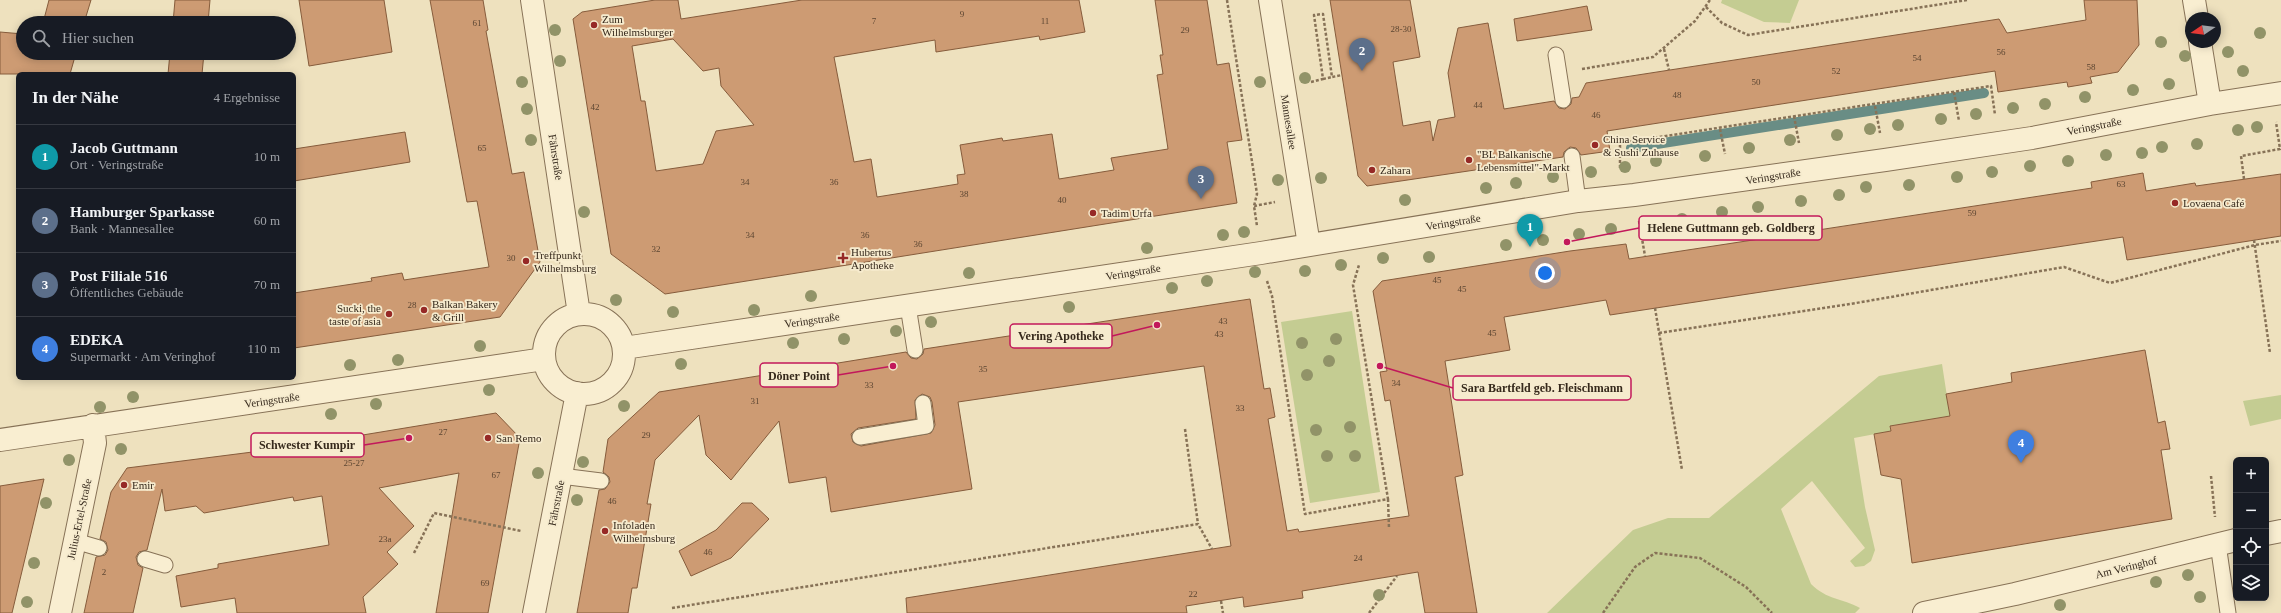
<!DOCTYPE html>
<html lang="de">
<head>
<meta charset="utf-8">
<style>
  body { margin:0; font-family:Georgia,serif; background:#242831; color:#f1f3f6 }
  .controls { position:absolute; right:12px; bottom:12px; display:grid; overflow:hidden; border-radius:6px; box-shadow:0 2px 10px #0003 }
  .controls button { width:36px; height:36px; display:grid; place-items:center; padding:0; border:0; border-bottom:1px solid #363941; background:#171b24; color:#f1f3f6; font:20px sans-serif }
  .compass { position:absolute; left:2185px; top:12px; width:36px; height:36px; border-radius:50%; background:#171b24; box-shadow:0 2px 10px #0003; rotate:257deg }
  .you { position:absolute; left:1545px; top:273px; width:14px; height:14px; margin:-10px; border:3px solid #fff; border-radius:50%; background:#1a73e8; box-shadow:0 0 0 6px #1a73e833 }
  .badge { display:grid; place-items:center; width:26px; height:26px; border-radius:50%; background:#c89898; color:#fff; font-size:13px; font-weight:700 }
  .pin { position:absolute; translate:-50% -33px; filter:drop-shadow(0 1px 2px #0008) }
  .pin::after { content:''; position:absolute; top:21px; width:14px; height:12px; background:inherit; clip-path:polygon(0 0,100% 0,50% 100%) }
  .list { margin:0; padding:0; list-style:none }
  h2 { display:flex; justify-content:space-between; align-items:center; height:52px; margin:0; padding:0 16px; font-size:17px }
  h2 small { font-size:13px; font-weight:400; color:#9ea1a6 }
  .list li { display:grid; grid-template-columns:26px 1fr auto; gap:12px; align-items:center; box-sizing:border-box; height:64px; padding:0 16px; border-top:1px solid #363941 }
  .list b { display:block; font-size:15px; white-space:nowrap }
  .list p { margin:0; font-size:13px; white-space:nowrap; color:#9ea1a6 }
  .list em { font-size:13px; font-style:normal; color:#9ea1a6 }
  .icon { flex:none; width:22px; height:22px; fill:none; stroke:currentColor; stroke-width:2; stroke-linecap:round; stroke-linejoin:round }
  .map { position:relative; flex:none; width:2281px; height:613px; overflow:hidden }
  .search { position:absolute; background:#171b24; box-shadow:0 2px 10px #0003; left:16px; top:16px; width:280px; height:44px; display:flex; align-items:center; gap:10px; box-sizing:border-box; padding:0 14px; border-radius:22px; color:#9ea1a6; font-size:15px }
  .panel { position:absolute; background:#171b24; box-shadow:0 2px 10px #0003; left:16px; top:72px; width:280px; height:308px; border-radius:6px }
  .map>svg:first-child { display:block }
</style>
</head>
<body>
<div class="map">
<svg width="2281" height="613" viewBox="0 0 2281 613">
  <rect width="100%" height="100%" fill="#eee1be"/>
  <path fill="#c4cc92" d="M1722,0H1799L1790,23L1764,22L1721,3Z
    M1352,311L1380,492L1310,503L1281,322Z
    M1942,364L1950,416L1890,426L1891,431L1854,438L1865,507L1875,550L1871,561L1864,566L1855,567L1850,561L1865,548L1812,481L1781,509L1811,584C1827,600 1842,598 1860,608L1855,613H1547L1633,530L1668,518H1709L1879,376Z
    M2281,395V419L2250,426L2243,401Z"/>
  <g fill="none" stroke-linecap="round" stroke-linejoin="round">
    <path stroke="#698d85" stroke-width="10" d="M1631,148L1984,93"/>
  </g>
  <path fill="#cd9b73" stroke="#865c3c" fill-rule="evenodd" d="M49,0H91L84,23H43Z
    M175,0H210L208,23H173Z
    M299,0H384L392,52L309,66Z
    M430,0H483L488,30L486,31L512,174L524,172L540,262L500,317L294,348V293L372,281L371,278L402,273L404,280L489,267L477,201L467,202Z
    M655,0H678L681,19L802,0H1079L1085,32L1040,40L1039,36L936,52L935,40L834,57L854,162L871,159L877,197L958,184L957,175L965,174L960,145L1002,138L1003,141L1052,134L1059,179L1114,170L1111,158L1168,149L1157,75L1163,74L1160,55H1163L1155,0H1207L1217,65L1229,63L1242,140L1227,142L1237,203L665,294L611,254L573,19L582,12ZM673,39L703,71L719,68L721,86L754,125L716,131L703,164L656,171L645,101H641L632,46Z
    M1330,0H1410L1420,57L1393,62L1403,126L1430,121L1433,141L1438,120L1455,117L1448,73L1458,28L1488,23L1504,109L1554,101L1559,108L1565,109L1571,104L1572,98L1579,97L1586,83L1999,19L2007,33L2086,20L2084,0H2137L2139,45L2118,72L2090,77L2092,83L2068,87L2067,82L1998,92L1995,71L1962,76L1607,131L1610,151L1581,155L1576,148L1570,147L1564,152L1563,157L1367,186L1358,176Z
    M1587,6L1592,30L1517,41L1514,19Z
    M0,32L23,34V53H76L70,74H0Z
    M170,53H204L202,74H168Z
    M405,132L410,162L294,181V149Z
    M2143,173L2146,191L2195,183L2196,186L2281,174V236L2127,260L2123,237L1610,315L1606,300L1504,317L1510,350L1445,361L1463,475L1455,477L1477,613H1425L1418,572L1302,591L1303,598L1244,607L1243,597L1186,606L1187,613H907L906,598L1231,546L1204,366L958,402L972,489L831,512L826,477L789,483L779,421L731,480L706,455L699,415L655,460L647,504H651L637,588H632L628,613H577L599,490L605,489L610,482L609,477L603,472L608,439L659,392L906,352L911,358L917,359L923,354L924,349L1250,299L1264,389L1270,388L1275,417L1268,419L1287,531L1298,529L1299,532L1409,516L1390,400L1385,401L1380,372L1387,371L1373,291L1382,281L1570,251L1626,244L1629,259L2092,188L2091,182ZM922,394L930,397L932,402L935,425L931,433L861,446L853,442L851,434L858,428L916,419L915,400Z
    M2145,350L2158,423L2165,421L2170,449L2161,450L2172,519L1912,563L1901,479L1881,475L1874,434L1891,431L1890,426L1950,416L1946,394L2012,382L2011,373Z
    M496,413L520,438L488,613H436L459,473L379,488L414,526L387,552L398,564L363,597L366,613H237L235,598L181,607L176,576L218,568V564L329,545L322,496L294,501L293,497L204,513L196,506L165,511L162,489L147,550L139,552L136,557L138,565L143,568L133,613H84L96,557L105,555L108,550L106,542L100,539L111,492L127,468L284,448Z
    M44,479L12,613H0V486Z
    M742,503H752L769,519L731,558L691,576L679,551L716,530Z"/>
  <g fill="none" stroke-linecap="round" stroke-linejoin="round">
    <defs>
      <path id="lane" d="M1556,55L1563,100
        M1572,156L1578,201
        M908,306L915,350
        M860,437L926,426L923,403
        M561,476L601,481
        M75,541L99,548
        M2218,544L2228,613
        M145,559L165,565"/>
      <path id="street" d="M532,0L579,314
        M1270,0L1309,245
        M2194,0L2197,18
        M2200,42L2210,104
        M544 354a40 40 0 1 1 80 0a40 40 0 1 1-80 0Z
        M624,348L1261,253L1578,201L1634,195L1885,160L2032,138L2210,104L2281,93
        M0,440L544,359
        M2266,534L2281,531
        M60,613L95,443L93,425
        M534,613L577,393
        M1924,613L2015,594L2236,540"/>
    </defs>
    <use href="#lane" stroke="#877257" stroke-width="17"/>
    <use href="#street" stroke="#877257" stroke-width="24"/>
    <path stroke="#877257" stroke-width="2.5" stroke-dasharray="3 2" stroke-linecap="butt" d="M1227,0L1257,194L1254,206L1257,226
      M1706,7L1722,23L1748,35L1967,0
      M1664,49L1669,70
      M1582,69L1653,57L1695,21L1710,0
      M1323,79L1332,77
      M1311,82L1323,79L1314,15L1323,14L1332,77L1342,75
      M1954,92L1959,121
      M1875,106L1880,133
      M1794,116L1799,143
      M1720,129L1725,154
      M1620,168V143L1991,86L1995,115
      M2244,179L2241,156L2280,149L2276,122
      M1254,206L1275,202
      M1639,221L1645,256
      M2254,240L2270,353
      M1267,281L1272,296L1305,514L1388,499L1353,285L1359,265
      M1655,308L1682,470
      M1659,333L1856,303L2064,267L2110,283L2255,245L2281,241
      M1185,429L1198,524
      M2211,476L2215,517
      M1388,499L1389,528
      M414,553L434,513L521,531
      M1221,601L1223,613
      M672,608L1198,524L1212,549
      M1369,613L1397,576
      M1603,613L1635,567L1655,553L1700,558L1746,587L1772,613"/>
    <use href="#lane" stroke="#f9eed1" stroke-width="15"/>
    <use href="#street" stroke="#f9eed1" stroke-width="22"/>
  </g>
  <g fill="#919368">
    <circle cx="555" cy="30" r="6"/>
    <circle cx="2260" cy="33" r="6"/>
    <circle cx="2161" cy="42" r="6"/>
    <circle cx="2228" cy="52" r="6"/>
    <circle cx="2185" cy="56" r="6"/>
    <circle cx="560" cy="61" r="6"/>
    <circle cx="2243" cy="71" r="6"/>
    <circle cx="1305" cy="78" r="6"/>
    <circle cx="522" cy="82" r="6"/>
    <circle cx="1260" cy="82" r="6"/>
    <circle cx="2169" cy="84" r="6"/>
    <circle cx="2133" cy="90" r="6"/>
    <circle cx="2085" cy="97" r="6"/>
    <circle cx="2045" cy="104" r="6"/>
    <circle cx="2013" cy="108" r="6"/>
    <circle cx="527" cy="109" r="6"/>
    <circle cx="1976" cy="114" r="6"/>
    <circle cx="1941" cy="119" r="6"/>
    <circle cx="1898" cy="125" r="6"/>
    <circle cx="2257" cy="127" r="6"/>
    <circle cx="1870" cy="129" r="6"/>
    <circle cx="2238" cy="130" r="6"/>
    <circle cx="1837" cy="135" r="6"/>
    <circle cx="531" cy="140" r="6"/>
    <circle cx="1790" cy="140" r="6"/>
    <circle cx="2197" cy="144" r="6"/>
    <circle cx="2162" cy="147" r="6"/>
    <circle cx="1749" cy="148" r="6"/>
    <circle cx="2142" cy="153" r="6"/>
    <circle cx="2106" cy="155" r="6"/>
    <circle cx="1705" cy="156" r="6"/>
    <circle cx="1656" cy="161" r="6"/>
    <circle cx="2068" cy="161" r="6"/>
    <circle cx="2030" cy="166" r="6"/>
    <circle cx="1625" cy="167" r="6"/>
    <circle cx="1591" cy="172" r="6"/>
    <circle cx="1992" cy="172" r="6"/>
    <circle cx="1553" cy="177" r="6"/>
    <circle cx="1957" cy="177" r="6"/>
    <circle cx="1321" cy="178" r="6"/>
    <circle cx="1278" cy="180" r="6"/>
    <circle cx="1516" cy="183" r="6"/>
    <circle cx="1909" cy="185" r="6"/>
    <circle cx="1866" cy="187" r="6"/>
    <circle cx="1486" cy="188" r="6"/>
    <circle cx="1839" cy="195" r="6"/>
    <circle cx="1405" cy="200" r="6"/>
    <circle cx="1801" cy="201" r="6"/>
    <circle cx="1758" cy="207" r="6"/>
    <circle cx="584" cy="212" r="6"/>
    <circle cx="1722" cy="212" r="6"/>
    <circle cx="1682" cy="219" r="6"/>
    <circle cx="1611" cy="229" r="6"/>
    <circle cx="1244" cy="232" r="6"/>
    <circle cx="1579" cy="234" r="6"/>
    <circle cx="1223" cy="235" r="6"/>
    <circle cx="1543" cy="240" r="6"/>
    <circle cx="1506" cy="245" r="6"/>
    <circle cx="1147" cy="248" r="6"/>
    <circle cx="1429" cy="257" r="6"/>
    <circle cx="1383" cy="258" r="6"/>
    <circle cx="1341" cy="265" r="6"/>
    <circle cx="1305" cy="271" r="6"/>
    <circle cx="1255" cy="272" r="6"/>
    <circle cx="969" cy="273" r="6"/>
    <circle cx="1207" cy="281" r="6"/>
    <circle cx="1172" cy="288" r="6"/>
    <circle cx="811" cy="296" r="6"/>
    <circle cx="616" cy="300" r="6"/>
    <circle cx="1069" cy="307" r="6"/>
    <circle cx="754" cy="310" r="6"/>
    <circle cx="673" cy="312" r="6"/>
    <circle cx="931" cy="322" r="6"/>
    <circle cx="896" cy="331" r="6"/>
    <circle cx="844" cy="339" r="6"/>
    <circle cx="1336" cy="339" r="6"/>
    <circle cx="793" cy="343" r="6"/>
    <circle cx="1302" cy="343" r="6"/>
    <circle cx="480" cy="346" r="6"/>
    <circle cx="398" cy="360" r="6"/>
    <circle cx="1329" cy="361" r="6"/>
    <circle cx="681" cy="364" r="6"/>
    <circle cx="350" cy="365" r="6"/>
    <circle cx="1307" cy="375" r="6"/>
    <circle cx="489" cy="390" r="6"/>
    <circle cx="133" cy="397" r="6"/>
    <circle cx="376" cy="404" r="6"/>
    <circle cx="624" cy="406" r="6"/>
    <circle cx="100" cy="407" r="6"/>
    <circle cx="331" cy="414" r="6"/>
    <circle cx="1350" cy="427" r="6"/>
    <circle cx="1316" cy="430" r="6"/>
    <circle cx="121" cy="449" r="6"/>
    <circle cx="1327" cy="456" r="6"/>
    <circle cx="1355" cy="456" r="6"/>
    <circle cx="69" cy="460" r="6"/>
    <circle cx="583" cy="462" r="6"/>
    <circle cx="538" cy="473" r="6"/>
    <circle cx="577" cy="500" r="6"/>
    <circle cx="46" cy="503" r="6"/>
    <circle cx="34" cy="563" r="6"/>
    <circle cx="2188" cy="575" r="6"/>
    <circle cx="2156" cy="582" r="6"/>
    <circle cx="1379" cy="595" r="6"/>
    <circle cx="2200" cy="597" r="6"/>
    <circle cx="27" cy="602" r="6"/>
    <circle cx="2060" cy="605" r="6"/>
  </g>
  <g fill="#962926" stroke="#f6ebce" stroke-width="1.5">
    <circle cx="594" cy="25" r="4"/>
    <circle cx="1595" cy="145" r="4"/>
    <circle cx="1469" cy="160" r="4"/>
    <circle cx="1372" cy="170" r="4"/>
    <circle cx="2175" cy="203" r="4"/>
    <circle cx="1093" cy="213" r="4"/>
    <path d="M841 252h4v4h4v4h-4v4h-4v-4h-4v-4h4z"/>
    <circle cx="526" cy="261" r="4"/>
    <circle cx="424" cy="310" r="4"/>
    <circle cx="389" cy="314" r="4"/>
    <circle cx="488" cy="438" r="4"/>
    <circle cx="124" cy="485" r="4"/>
    <circle cx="605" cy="531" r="4"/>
  </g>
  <g text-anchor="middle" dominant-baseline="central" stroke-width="3.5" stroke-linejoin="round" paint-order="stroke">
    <g font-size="9" fill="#5c4632">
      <text x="962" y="14">9</text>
      <text x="874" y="21">7</text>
      <text x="1045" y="21">11</text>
      <text x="477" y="23">61</text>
      <text x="1401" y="29">28-30</text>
      <text x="1185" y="30">29</text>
      <text x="2001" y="52">56</text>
      <text x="1917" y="58">54</text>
      <text x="2091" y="67">58</text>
      <text x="1836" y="71">52</text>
      <text x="1756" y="82">50</text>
      <text x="1677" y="95">48</text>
      <text x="1478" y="105">44</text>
      <text x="595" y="107">42</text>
      <text x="1596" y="115">46</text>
      <text x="482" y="148">65</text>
      <text x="745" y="182">34</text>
      <text x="834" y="182">36</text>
      <text x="2121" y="184">63</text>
      <text x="964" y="194">38</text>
      <text x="1062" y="200">40</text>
      <text x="1972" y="213">59</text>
      <text x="750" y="235">34</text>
      <text x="865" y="235">36</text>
      <text x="918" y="244">36</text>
      <text x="656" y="249">32</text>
      <text x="511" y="258">30</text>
      <text x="1437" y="280">45</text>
      <text x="1462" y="289">45</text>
      <text x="412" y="305">28</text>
      <text x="1223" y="321">43</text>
      <text x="1492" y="333">45</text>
      <text x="1219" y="334">43</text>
      <text x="983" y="369">35</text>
      <text x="1396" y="383">34</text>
      <text x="869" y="385">33</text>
      <text x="755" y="401">31</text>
      <text x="1240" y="408">33</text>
      <text x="443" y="432">27</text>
      <text x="646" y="435">29</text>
      <text x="354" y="463">25-27</text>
      <text x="496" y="475">67</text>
      <text x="612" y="501">46</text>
      <text x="385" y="539">23a</text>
      <text x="708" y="552">46</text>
      <text x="1358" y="558">24</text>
      <text x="104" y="572">2</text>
      <text x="485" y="583">69</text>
      <text x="1193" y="594">22</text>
    </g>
    <g font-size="11" fill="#36291c" stroke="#f6ebce" text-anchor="start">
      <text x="602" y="19">Zum<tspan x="602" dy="13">Wilhelmsburger</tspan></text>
      <text x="1603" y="139">China Service<tspan x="1603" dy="13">&amp; Sushi Zuhause</tspan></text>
      <text x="1477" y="154">"BL Balkanische<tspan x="1477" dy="13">Lebensmittel"-Markt</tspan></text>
      <text x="1380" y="170">Zahara</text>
      <text x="2183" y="203">Lovaena Café</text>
      <text x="1101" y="213">Tadim Urfa</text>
      <text x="851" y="252">Hubertus<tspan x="851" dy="13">Apotheke</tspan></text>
      <text x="534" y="255">Treffpunkt<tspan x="534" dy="13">Wilhelmsburg</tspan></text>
      <text x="432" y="304">Balkan Bakery<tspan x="432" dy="13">&amp; Grill</tspan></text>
      <text x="381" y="308" text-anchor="end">Sucki, the<tspan x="381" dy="13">taste of asia</tspan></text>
      <text x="496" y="438">San Remo</text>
      <text x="132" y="485">Emir</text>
      <text x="613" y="525">Infoladen<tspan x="613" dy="13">Wilhelmsburg</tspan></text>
    </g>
    <g font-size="11" fill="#36291c" stroke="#f6ebce">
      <text transform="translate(1289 122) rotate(81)">Mannesallee</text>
      <text transform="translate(2094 126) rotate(-11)">Veringstraße</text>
      <text transform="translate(556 157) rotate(81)">Fährstraße</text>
      <text transform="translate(1773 176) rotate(-9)">Veringstraße</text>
      <text transform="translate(1453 222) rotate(-9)">Veringstraße</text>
      <text transform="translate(1133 272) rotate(-9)">Veringstraße</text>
      <text transform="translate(812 320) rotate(-8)">Veringstraße</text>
      <text transform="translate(272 400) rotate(-8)">Veringstraße</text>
      <text transform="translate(556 503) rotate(-79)">Fährstraße</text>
      <text transform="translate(79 519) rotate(-78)">Julius-Ertel-Straße</text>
      <text transform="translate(2126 567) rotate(-14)">Am Veringhof</text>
    </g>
  </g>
  <path fill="none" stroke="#c2185b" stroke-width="1.5" d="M1567 242L1639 228M1157 325L1112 336M893 366L838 375M1380 366L1453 388M409 438L364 445"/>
  <g fill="#c2185b" stroke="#f6ebce" stroke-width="1.5">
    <circle cx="1567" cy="242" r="4"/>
    <circle cx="1157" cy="325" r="4"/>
    <circle cx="893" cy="366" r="4"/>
    <circle cx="1380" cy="366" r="4"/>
    <circle cx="409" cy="438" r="4"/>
  </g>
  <g fill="#f6ebce" stroke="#c2185b" stroke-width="1.5">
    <rect x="1639" y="216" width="183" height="24" rx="4"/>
    <rect x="1010" y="324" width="102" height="24" rx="4"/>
    <rect x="760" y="363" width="78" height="24" rx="4"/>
    <rect x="1453" y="376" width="178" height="24" rx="4"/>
    <rect x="251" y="433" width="113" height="24" rx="4"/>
  </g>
  <g font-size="12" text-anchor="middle" font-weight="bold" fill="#36291c">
    <text x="1731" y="232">Helene Guttmann geb. Goldberg</text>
    <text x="1061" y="340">Vering Apotheke</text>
    <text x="799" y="380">Döner Point</text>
    <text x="1542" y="392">Sara Bartfeld geb. Fleischmann</text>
    <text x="307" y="449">Schwester Kumpir</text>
  </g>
</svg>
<div class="controls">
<button>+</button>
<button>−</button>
<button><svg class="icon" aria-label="locate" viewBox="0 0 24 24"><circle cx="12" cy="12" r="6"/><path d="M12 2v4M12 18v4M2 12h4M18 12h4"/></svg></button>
<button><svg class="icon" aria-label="layers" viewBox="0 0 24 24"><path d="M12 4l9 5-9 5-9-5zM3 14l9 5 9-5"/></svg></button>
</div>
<svg class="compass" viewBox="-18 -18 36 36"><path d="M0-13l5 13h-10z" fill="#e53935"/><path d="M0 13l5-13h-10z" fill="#9ea1a6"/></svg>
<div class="you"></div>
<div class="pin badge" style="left:1530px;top:247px;background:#0f9aa8">1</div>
<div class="pin badge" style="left:1362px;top:71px;background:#5c6f8a">2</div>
<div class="pin badge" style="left:1201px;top:199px;background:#5c6f8a">3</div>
<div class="pin badge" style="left:2021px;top:463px;background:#3f7fe0">4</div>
<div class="search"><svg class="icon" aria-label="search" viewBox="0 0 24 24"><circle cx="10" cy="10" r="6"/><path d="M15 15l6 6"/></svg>Hier suchen</div>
<section class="panel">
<h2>In der Nähe<small>4 Ergebnisse</small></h2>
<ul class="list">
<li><span class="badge" style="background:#0f9aa8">1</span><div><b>Jacob Guttmann</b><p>Ort · Veringstraße</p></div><em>10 m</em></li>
<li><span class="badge" style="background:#5c6f8a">2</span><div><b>Hamburger Sparkasse</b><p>Bank · Mannesallee</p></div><em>60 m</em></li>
<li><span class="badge" style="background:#5c6f8a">3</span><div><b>Post Filiale 516</b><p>Öffentliches Gebäude</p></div><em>70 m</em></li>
<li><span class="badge" style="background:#3f7fe0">4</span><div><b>EDEKA</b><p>Supermarkt · Am Veringhof</p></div><em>110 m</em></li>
</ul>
</section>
</div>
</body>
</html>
